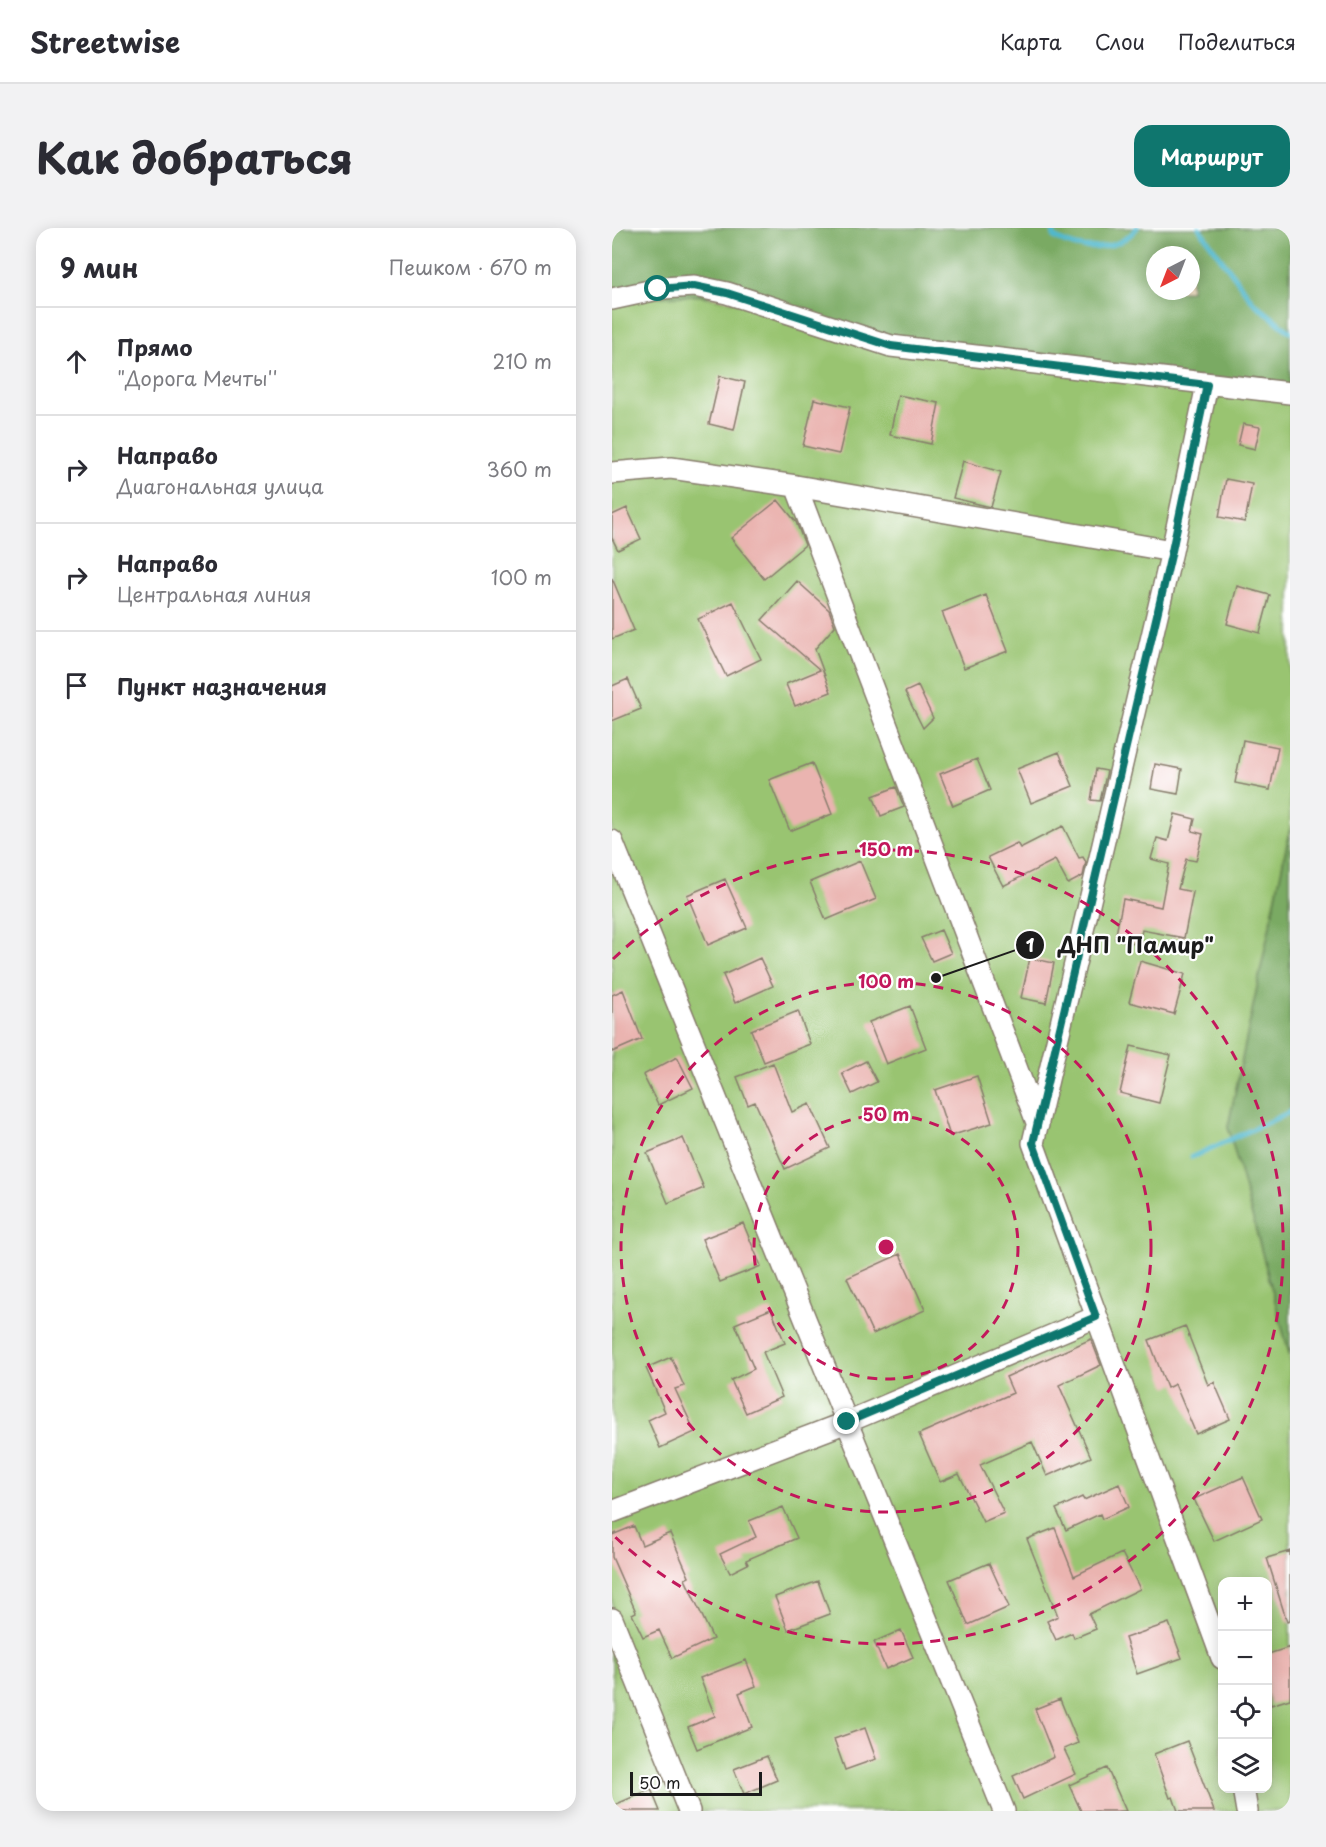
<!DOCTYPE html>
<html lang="ru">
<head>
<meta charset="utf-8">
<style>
  body { margin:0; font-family:"Playpen Sans",sans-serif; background:#f2f2f3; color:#2b2b33 }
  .controls { position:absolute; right:18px; bottom:18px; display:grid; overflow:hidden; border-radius:12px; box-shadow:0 3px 15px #0003 }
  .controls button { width:54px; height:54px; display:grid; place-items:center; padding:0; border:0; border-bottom:2px solid #e1e1e2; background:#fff; color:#2b2b33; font:30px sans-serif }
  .compass { position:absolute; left:534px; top:18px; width:54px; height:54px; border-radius:50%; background:#fff; box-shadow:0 3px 15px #0003; rotate:222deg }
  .scale { position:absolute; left:18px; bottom:15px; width:132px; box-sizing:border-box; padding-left:6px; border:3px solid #1c1c1c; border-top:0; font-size:16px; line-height:21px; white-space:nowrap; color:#1c1c1c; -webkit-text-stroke:4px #fff; paint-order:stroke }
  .stop { position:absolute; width:18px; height:18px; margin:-14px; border:4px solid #0f766e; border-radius:50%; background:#fff }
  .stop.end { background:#0f766e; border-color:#fff; box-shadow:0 2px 6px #0008 }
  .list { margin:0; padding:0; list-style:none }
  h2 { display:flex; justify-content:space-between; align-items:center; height:78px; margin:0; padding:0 24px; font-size:26px }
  h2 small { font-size:20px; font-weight:400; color:#7c7c81 }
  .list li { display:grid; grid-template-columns:39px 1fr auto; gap:18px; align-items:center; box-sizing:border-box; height:108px; padding:0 24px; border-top:2px solid #e1e1e2 }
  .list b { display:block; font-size:22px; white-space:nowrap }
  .list p { margin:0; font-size:20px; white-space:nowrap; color:#7c7c81 }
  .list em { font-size:20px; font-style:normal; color:#7c7c81 }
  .icon { flex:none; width:33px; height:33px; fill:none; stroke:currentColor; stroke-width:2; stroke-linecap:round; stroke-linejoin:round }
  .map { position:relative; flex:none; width:678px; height:1583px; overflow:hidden; border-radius:18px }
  header { display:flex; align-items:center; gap:36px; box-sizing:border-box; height:84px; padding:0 30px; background:#fff; border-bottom:2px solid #e1e1e2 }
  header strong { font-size:28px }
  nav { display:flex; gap:33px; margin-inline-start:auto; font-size:21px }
  .intro { display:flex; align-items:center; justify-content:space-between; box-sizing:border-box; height:144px; padding:0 36px }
  h1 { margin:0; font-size:42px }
  .button { padding:15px 27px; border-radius:18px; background:#0f766e; color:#fff; font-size:21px; font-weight:700 }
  main { display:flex; gap:36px; padding:0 36px }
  aside { flex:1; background:#fff; border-radius:18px; box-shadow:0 3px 15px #0003 }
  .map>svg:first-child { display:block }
</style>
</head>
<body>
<header>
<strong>Streetwise</strong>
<nav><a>Карта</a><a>Слои</a><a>Поделиться</a></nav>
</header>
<div class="intro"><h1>Как добраться</h1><a class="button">Маршрут</a></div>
<main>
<aside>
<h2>9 мин<small>Пешком · 670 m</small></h2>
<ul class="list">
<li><svg class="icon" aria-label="ahead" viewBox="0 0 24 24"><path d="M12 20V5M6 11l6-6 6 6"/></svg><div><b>Прямо</b><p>&quot;Дорога Мечты''</p></div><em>210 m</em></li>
<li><svg class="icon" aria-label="right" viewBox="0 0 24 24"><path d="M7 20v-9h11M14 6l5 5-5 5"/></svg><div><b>Направо</b><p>Диагональная улица</p></div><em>360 m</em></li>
<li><svg class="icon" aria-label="right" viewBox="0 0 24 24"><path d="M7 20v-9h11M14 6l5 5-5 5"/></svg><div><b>Направо</b><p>Центральная линия</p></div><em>100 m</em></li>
<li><svg class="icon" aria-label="arrive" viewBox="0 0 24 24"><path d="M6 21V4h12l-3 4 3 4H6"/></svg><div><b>Пункт назначения</b></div></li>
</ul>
</aside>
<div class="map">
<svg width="678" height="1583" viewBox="0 0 678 1583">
  <rect width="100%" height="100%" fill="#fff"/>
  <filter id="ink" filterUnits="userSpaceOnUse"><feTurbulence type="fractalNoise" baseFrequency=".0167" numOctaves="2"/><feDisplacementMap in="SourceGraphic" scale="12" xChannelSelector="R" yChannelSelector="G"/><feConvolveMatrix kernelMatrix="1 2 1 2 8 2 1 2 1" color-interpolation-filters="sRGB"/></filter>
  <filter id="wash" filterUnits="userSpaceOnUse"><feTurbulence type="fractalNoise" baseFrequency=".008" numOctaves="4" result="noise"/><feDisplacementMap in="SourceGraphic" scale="24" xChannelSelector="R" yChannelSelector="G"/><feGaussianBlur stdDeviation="1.35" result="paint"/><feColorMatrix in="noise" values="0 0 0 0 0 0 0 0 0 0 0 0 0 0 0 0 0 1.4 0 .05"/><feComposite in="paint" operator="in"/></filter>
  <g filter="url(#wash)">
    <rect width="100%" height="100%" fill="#f2ddbd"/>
    <path fill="#99c471" stroke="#5a7046" stroke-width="1.5" fill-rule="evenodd" d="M46,61L678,164V601L616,899L678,1128V1583H0V71ZM610,1354H656V1560H610Z"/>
    <path fill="#7aaa63" stroke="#4b6340" stroke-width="1.5" fill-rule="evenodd" d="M0,0H678V164L279,118L118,66L0,71ZM543,27H579V63H543Z
      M678,601V1128L616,899Z"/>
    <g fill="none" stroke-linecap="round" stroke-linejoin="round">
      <path stroke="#50b8ce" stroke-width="5" d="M441,0L442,9C468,24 504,25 525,0
        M587,0L641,74L678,104
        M580,929L678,884"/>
    </g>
    <g id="blocks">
      <path fill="#eab4b0" d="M108,148L133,154L122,202L97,196Z
        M286,167L327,175L319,216L278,207Z
        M202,171L238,179L227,226L191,218Z
        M631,196L648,199L643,221L626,217Z
        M351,233L389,244L379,279L341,270Z
        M614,251L640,256L633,294L607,289Z
        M166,272L184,294L193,317L152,351L119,310Z
        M15,280L29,311L6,322L0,310V287Z
        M0,350L22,402L0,411Z
        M185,353L217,382L223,398L203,421L219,464L183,478L174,456L208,442L150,392Z
        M625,358L658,367L648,405L615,396Z
        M374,367L396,423L352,440L330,384Z
        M121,374L149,431L114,448L86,391Z
        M16,451L29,481L0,493V458Z
        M306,458L321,490L311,500L293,464Z
        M631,512L666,519L658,562L623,555Z
        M447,524L461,558L419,575L405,541Z
        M365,531L378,562L341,578L328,546Z
        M200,535L220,586L178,603L157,552Z
        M543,536L570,541L566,566L539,561Z
        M484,541L495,543L488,573L479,572Z
        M284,559L292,579L269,588L261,568Z
        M563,586L583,591L580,603L591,606L584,633L574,631L566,661L581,664L572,710L530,702L527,716L503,711L511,671L549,679L557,636L539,631L545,610L556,613Z
        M451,598L467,630L471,629L474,634L471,648L456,656L443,632L391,658L376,629L405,615L408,620Z
        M248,633L264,671L214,692L198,654Z
        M113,651L135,700L96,717L75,667Z
        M329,702L339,725L320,733L309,710Z
        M148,730L161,758L123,775L111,747Z
        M418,730L442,735L434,775L409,770Z
        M528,733L573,746L562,786L517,774Z
        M11,762L30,811L0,824V767Z
        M298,778L314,820L274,836L257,794Z
        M186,783L198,816L152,834L139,802Z
        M519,818L559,827L547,875L508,865Z
        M65,829L81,860L46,877L31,847Z
        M254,833L265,854L240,866L230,845Z
        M161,835L180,884L198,876L218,920L173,941L143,874L136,877L125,849Z
        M365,848L380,895L338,908L323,862Z
        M71,910L92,960L56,975L35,925Z
        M131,995L149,1038L108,1054L90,1011Z
        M288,1026L313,1082L261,1106L235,1050Z
        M159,1081L173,1115L151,1124L170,1169L134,1185L119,1152L142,1141L123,1096Z
        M573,1098L596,1157L602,1154L618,1191L584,1206L563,1156L555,1160L537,1112Z
        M479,1111L489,1137L447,1157L479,1229L435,1248L420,1214L368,1237L392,1285L371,1294L347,1246L328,1254L307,1206L401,1165L394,1149Z
        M59,1129L72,1158L63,1161L83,1204L48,1220L36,1192L53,1184L34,1140Z
        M631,1249L650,1291L602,1313L582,1271Z
        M507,1256L517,1279L490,1291L488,1286L454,1302L444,1281L470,1269L472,1272Z
        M171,1279L185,1310L134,1332L136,1336L118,1345L108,1326L144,1309L137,1293Z
        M22,1298L30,1317L58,1305L77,1349L73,1351L101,1411L60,1430L47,1402L31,1409L20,1386L24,1384L0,1329V1307Z
        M443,1300L462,1348L510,1325L528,1361L477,1386L484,1401L462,1410L460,1405L444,1412L435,1393L446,1388L415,1311Z
        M678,1323V1393L675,1394L655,1330Z
        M377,1335L397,1379L356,1397L337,1352Z
        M206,1353L218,1386L176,1402L163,1369Z
        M557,1395L570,1430L525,1446L513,1410Z
        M289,1402L301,1429L274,1441L262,1414Z
        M678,1419V1471L659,1477L656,1467V1426Z
        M134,1432L144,1458L127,1465L140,1499L85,1521L76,1499L103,1488L88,1450Z
        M448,1471L466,1515L452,1521L464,1546L411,1571L401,1548L442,1529L423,1481Z
        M253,1500L264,1531L233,1542L222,1511Z
        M575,1513L596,1567L602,1583H566L561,1569L558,1570L542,1526Z
        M155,1528L165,1552L132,1566L122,1541Z
        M495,1540L514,1583H469L457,1557Z
        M39,1561L48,1583H0V1578Z"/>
    </g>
  </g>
  <g filter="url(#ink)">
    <use href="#blocks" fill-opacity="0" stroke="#877c6c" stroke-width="1.5"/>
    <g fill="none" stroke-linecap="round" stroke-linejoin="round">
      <defs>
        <path id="minor" d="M0,71L51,60L82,58L115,65L279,118L678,165
          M595,157L560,323L421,915L610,1430
          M0,245L59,240L184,258L560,323
          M184,258L426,897
          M0,613L392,1583
          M0,1284L235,1194L484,1089
          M0,1391L77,1583
          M631,1560L635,1583"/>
      </defs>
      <use href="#minor" stroke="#877c6c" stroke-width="24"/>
      <use href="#minor" stroke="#fff" stroke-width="21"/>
    </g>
  </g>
  <g fill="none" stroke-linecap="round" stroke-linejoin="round" filter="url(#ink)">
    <path stroke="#0f766e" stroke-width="8" d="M46,61L82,58L115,65L279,118L595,157L560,323L421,915L484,1089L235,1194"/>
  </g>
  <g fill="none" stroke="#c2185b" stroke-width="3" stroke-dasharray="10 8">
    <circle cx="274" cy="1019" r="132"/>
    <circle cx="274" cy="1019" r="265"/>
    <path d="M1 731A397 397 0 1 1 1 1307"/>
  </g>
  <circle cx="274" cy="1019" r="9" fill="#c2185b" stroke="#fff" stroke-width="3"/>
  <g font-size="18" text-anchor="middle" font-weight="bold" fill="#c2185b" stroke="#fff" stroke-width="4.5" stroke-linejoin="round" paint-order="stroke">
    <text x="274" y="628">150 m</text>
    <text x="274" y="760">100 m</text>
    <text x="274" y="893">50 m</text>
  </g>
  <path fill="none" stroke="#1c1c1c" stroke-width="2" d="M324 750L418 717"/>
  <g fill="#1c1c1c" stroke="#fff" stroke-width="2">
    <circle cx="324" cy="750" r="6"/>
    <circle cx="418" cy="717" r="15"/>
  </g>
  <g font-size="18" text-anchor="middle" font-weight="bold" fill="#fff">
    <text x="418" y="724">1</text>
  </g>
  <g font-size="22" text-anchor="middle" font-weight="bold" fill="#1c1c1c" stroke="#fff" stroke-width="4.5" stroke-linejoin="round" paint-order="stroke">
    <text x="524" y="725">ДНП "Памир"</text>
  </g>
</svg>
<div class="controls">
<button>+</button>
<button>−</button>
<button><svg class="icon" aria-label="locate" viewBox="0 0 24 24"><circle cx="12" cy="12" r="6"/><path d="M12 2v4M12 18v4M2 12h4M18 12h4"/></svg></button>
<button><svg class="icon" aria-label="layers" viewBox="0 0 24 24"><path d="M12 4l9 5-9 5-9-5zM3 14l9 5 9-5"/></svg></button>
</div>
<svg class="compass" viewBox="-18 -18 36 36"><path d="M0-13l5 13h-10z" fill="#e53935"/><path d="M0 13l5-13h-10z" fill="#7c7c81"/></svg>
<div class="scale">50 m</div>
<div class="stop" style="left:46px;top:61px"></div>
<div class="stop end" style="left:235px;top:1194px"></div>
</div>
</main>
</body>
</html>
